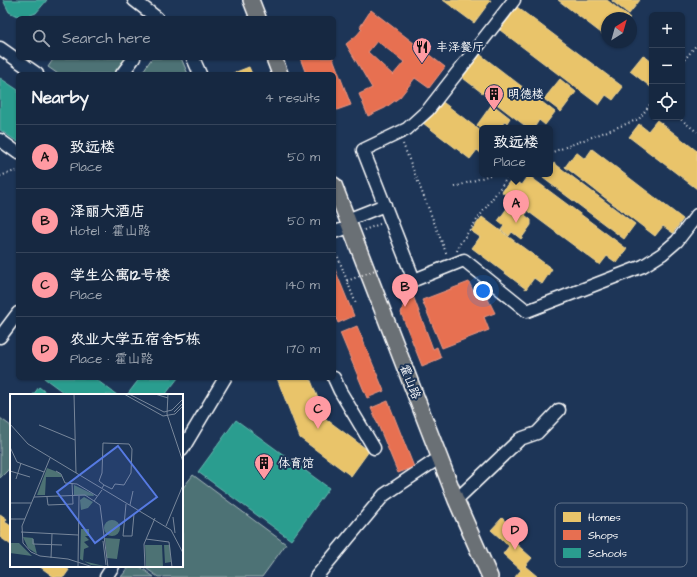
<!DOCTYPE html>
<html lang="en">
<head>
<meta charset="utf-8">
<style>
  body { margin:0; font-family:"Architects Daughter","LXGW WenKai TC",sans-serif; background:#23344c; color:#f1f3f6 }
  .controls { position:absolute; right:12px; top:12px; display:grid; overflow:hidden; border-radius:6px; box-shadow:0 1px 3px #0004 }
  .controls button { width:36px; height:36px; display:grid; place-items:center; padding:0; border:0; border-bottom:1px solid #35445a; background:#162841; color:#f1f3f6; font:20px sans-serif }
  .compass { position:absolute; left:601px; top:12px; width:36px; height:36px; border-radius:50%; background:#162841; box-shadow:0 1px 3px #0004; rotate:37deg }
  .you { position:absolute; left:483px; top:291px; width:14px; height:14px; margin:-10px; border:3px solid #fff; border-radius:50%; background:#1a73e8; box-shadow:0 0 0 6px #1a73e833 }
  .badge { display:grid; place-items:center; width:26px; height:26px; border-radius:50%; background:#ff9aa2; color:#111; font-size:13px; font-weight:700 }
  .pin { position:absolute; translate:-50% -33px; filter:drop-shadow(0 1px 2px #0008) }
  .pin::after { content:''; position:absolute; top:21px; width:14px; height:12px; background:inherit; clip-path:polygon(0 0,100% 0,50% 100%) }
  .popup { position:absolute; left:479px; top:125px; width:74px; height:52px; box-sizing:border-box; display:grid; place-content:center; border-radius:6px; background:#162841; filter:drop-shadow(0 1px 3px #0005); font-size:13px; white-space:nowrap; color:#9ea6b1 }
  .popup b { font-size:15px; color:#f1f3f6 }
  .popup::after { content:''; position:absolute; left:50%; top:100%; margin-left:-8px; border:8px solid transparent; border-top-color:#162841 }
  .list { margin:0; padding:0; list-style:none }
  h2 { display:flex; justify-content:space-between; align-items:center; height:52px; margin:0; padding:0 16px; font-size:17px }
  h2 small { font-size:13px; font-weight:400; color:#9ea6b1 }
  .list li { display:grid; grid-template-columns:26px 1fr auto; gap:12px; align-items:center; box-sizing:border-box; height:64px; padding:0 16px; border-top:1px solid #35445a }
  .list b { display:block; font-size:15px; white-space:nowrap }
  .list p { margin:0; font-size:13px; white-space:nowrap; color:#9ea6b1 }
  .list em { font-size:13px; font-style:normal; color:#9ea6b1 }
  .icon { flex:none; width:22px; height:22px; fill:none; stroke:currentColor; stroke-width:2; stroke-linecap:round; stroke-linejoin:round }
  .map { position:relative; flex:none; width:697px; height:577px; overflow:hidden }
  .search { position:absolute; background:#162841; box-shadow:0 1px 3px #0004; left:16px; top:16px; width:320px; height:44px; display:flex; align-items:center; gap:10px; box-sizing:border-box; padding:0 14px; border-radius:6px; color:#9ea6b1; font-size:15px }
  .panel { position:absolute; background:#162841; box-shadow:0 1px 3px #0004; left:16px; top:72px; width:320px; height:308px; border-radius:6px }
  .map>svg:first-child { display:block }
</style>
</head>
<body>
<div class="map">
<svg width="697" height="577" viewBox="0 0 697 577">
  <rect width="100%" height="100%" fill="#1d3557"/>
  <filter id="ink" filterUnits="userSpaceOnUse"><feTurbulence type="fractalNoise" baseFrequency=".025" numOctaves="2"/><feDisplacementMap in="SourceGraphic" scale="8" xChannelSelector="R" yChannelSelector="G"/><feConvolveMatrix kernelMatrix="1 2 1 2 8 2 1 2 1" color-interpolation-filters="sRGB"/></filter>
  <g filter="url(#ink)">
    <path fill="#4d7274" stroke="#a6b8ba" d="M54,58H126L114,74H58L48,67Z
      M152,58H181L188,74H141Z
      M0,418L11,426V467L0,478Z
      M193,475L286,544L262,577H158L143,566H182V489Z
      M130,566H139L154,577H121Z"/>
    <path fill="#e9c46a" stroke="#f0d697" d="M443,0H491L474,23Z
      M558,0H607L630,18H607V33L605,36Z
      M612,0H640L629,14L612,1Z
      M513,4L623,87L613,100L606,95L599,105L496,27Z
      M477,52L555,112L545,125L539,120L534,128H528L459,75Z
      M643,55L652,62V88L630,71Z
      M249,67L252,74H231Z
      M560,79L576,92L561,112L544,99Z
      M440,100L482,132V154L477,150L470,159L423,123Z
      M492,104L510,118L507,123L505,121L500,128H482V130L477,125Z
      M657,120L697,151V189L629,137L639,124L648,131Z
      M592,149L683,219L673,233L663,226L655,236L565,167L576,152L585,159Z
      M554,163L635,224L624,239L543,178L546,174H550V169Z
      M528,175L627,249L617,263L607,256L600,265L502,192L512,178L521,185Z
      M510,204L519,211L521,208L527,213L525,215L531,220V225L521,239L512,232L509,236L501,230L504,226L498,221Z
      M482,217L552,269L542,284L534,278L526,289L472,248L480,237L471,231Z
      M277,378H310L326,419L369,451L351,476L300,438Z
      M0,514L7,519L5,522L11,526V545L0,537Z
      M502,518L519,534L514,542L532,558L525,566L538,577H515L521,570L503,554L509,546L491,530Z
      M39,566H63L69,570L64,577H54Z"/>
    <path fill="#e76f51" stroke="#ee9a85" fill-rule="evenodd" d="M371,10L445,67L429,88L415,78L400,97L385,108L368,116L359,94L372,88L346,44L357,35L362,29L360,27ZM377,41L404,62L393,75L368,52Z
      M300,58H333L351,105L334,111V74H306Z
      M334,267L354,316L338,323L334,314Z
      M469,282L474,293L476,288L480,286L484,285L489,289L490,294L488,299L495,313L484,317L489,330L442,348L422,300Z
      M412,293L433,349L437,347L441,358L422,366L401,313L404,303L410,298L408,294Z
      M357,326L384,391L367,398L340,333Z
      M388,401L414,467L398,473L371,408Z"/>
    <path fill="#2a9d8f" stroke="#6abab1" d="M3,0H47L36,13L25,17L15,15L9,12Z
      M0,78L18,90V142L0,130Z
      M44,378H94L117,395H67Z
      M140,378H178L165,395H127Z
      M39,387L49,395H33Z
      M236,420L329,488L291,540L198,472Z"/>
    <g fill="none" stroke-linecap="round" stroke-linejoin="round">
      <defs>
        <path id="minor" d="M134,0L157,18
          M514,0L428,110L407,129L363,150L414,280L464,260L527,311L643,266L662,254L677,241L697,215
          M0,48L37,74
          M193,58L200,74
          M122,74L134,58
          M0,140L18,153
          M347,220L385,205
          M334,232L341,230
          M0,337L18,313
          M334,378L340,391L374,448
          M182,450L225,378
          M456,500L520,439L537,433L559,410
          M106,577L113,566
          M316,577L384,495L433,462"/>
        <path id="major" d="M251,0L258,18
          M274,58L280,74
          M334,185L456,500L490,577"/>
      </defs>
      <use href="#minor" stroke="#fff" stroke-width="15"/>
      <use href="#major" stroke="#fff" stroke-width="18"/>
      <path stroke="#fff" stroke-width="2" stroke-dasharray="1 3" stroke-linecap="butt" d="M682,63L697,44
        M678,117L697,132
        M403,144L447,255
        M550,153L639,119L652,102
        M0,176L15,171L18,173
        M455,187L493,174
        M364,230L380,224
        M457,251L459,245L510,174
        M338,257L356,304"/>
      <use href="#minor" stroke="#1d3557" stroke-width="12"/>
      <use href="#major" stroke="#6b6f75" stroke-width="15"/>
      <path stroke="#fff" stroke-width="2" stroke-dasharray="1 3" stroke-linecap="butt" d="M347,281L380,268"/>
    </g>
  </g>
  <defs>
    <symbol id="restaurant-pin" viewBox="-11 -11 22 30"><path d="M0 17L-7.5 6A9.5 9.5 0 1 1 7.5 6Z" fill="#ff9aa2" stroke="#1d3557"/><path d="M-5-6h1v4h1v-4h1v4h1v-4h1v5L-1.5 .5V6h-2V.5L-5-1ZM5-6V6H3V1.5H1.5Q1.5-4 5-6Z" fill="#111"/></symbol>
    <symbol id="building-pin" viewBox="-11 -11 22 30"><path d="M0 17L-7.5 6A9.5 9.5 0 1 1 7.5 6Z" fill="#ff9aa2" stroke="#1d3557"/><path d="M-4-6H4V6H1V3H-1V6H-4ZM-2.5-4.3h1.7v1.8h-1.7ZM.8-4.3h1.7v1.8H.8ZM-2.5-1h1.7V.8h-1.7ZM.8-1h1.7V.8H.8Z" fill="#111"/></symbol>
  </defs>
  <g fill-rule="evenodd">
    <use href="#restaurant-pin" x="411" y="36" width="22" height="30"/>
    <use href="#building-pin" x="483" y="83" width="22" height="30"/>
    <use href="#building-pin" x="253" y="452" width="22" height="30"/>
  </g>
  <g text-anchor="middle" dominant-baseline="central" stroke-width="4" stroke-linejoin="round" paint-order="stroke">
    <g font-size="12" fill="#fff" stroke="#1d3557" text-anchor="start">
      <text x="436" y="47">丰泽餐厅</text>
      <text x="508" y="94">明德楼</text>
      <text x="278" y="463">体育馆</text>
    </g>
    <g font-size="12" fill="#fff" stroke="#1d3557">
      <text transform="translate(410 382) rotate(69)">霍山路</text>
    </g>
  </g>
  <g transform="translate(10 394)">
    <rect width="173" height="173" fill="#1d3557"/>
    <path d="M37,74L50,79L52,83H36L35,101H27ZM64,91L83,100L84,102L64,101ZM74,103L83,108L78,114L71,116L70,106ZM94 134a8 8 0 1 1 16 0a8 8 0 1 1-16 0ZM71,135H79V142H75L79,146L74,148L79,153L74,155L73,167L94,172L81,171L70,165ZM13,143L23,144L27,160L18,154ZM95,144L110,145L107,165L97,164ZM0,149H9L22,162L0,159ZM135,151H152L153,173H136ZM154,151H160L161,168L155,169Z" fill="#4d7274"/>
    <path fill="none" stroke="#77869a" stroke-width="1" d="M64,0L66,79M114,0L153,22L165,20L173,12M119,0L154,18L162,16L173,5M145,0L158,4M158,0L157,20L173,68M164,18L173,9M0,30L18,50L161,136L173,159M29,31L65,46M0,53L7,68L34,78M40,64L12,132L13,149L21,158L30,162L58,165L83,173M0,77L20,83M46,77L51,80L55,89L67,90L87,102M6,85L11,69M92,94L94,91L102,95L105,90L114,91L121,79L122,55L119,50L93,49L92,79L89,87L94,91M24,103L75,101L90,111L98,173M37,103L38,111L63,110L62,89M84,107L92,96M0,109H21M116,110L113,142H122L124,120M120,111L123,97M163,123L165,139M0,125H15M156,132L173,91M11,138L68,141M23,145V150L52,151M136,145L159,148L162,173M93,147L96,171M41,164L42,140M68,173L69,102M135,173L134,150L145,124"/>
    <path fill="#567ae2" fill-opacity="0.15" stroke="#567ae2" stroke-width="2" d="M108,52L147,103L85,149L47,98Z"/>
    <rect width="173" height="173" fill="none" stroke="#fff" stroke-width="2"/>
  </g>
  <rect x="555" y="503" width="132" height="64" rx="6" fill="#1d3557" stroke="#617289" stroke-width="1"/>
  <rect x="563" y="512" width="18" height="10" fill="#e9c46a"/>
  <rect x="563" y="530" width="18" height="10" fill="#e76f51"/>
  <rect x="563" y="548" width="18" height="10" fill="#2a9d8f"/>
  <g font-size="11" fill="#fff">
    <text x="588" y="521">Homes</text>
    <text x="588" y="539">Shops</text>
    <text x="588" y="557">Schools</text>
  </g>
</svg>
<div class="controls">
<button>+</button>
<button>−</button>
<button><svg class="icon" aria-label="locate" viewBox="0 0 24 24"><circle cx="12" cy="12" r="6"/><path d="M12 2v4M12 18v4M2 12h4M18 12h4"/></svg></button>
</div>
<svg class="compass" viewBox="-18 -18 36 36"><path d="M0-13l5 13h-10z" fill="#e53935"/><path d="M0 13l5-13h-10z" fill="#9ea6b1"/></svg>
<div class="you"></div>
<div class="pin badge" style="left:516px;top:223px">A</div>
<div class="popup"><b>致远楼</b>Place</div>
<div class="pin badge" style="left:405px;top:307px">B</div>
<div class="pin badge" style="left:318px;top:429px">C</div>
<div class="pin badge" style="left:515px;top:550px">D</div>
<div class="search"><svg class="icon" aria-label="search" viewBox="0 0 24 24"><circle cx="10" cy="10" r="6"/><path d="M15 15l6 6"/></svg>Search here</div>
<section class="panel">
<h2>Nearby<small>4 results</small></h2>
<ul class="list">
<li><span class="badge">A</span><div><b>致远楼</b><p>Place</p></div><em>50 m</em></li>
<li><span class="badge">B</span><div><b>泽丽大酒店</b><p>Hotel · 霍山路</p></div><em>50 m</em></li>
<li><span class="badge">C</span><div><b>学生公寓12号楼</b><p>Place</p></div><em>140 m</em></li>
<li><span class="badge">D</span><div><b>农业大学五宿舍5栋</b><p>Place · 霍山路</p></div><em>170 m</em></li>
</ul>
</section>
</div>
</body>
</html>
